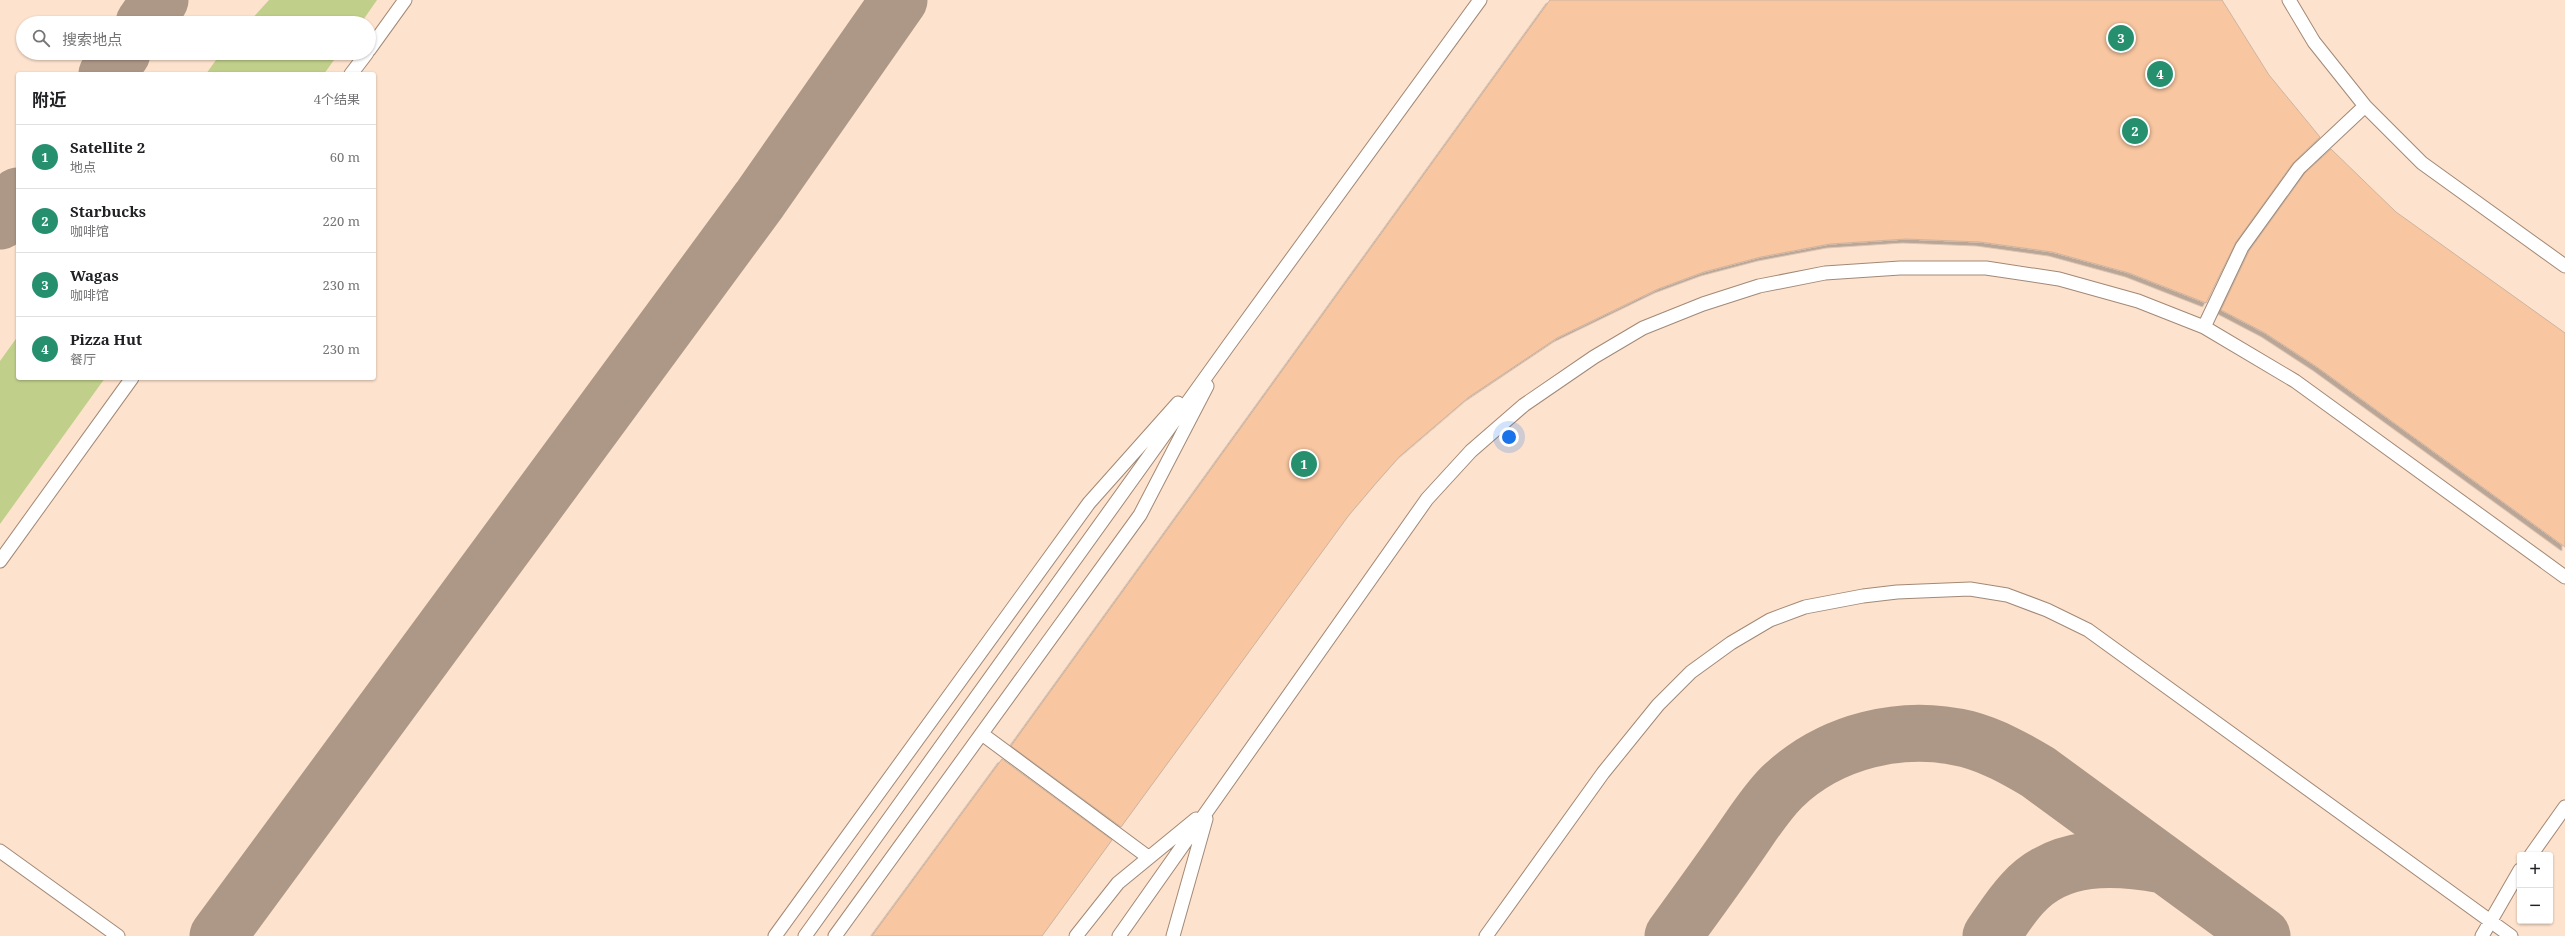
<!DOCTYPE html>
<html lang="zh">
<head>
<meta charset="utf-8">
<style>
  body { margin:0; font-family:"Noto Serif","Noto Sans SC",serif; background:#f2f2f2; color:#202124 }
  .controls { position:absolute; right:12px; bottom:12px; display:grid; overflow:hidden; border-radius:4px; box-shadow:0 1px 3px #0004 }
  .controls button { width:36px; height:36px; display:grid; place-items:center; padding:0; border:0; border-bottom:1px solid #e0e0e0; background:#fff; color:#202124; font:20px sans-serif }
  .you { position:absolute; left:1509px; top:437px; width:14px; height:14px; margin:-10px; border:3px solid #fff; border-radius:50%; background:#1a73e8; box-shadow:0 0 0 6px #1a73e833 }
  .badge { display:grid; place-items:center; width:26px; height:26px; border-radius:50%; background:#26906e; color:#fff; font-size:13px; font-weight:700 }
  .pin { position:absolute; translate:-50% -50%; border:2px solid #fff; box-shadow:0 1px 4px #0006 }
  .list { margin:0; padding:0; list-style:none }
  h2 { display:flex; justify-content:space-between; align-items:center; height:52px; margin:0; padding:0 16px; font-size:17px }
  h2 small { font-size:13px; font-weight:400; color:#757577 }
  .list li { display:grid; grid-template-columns:26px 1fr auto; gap:12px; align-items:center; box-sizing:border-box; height:64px; padding:0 16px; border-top:1px solid #e0e0e0 }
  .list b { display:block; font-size:15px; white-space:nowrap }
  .list p { margin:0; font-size:13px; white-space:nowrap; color:#757577 }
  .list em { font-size:13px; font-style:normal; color:#757577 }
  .icon { flex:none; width:22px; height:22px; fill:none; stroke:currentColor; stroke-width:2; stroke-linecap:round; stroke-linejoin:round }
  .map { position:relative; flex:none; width:2565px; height:936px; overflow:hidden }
  .search { position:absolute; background:#fff; box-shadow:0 1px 3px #0004; left:16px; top:16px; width:360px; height:44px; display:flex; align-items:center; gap:10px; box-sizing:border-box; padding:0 14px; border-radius:22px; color:#757577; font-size:15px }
  .panel { position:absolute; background:#fff; box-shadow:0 1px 3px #0004; left:16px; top:72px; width:360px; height:308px; border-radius:4px }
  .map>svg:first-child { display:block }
</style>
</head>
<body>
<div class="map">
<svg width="2565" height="936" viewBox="0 0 2565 936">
  <defs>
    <filter id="shadow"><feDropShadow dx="-3.5" dy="3.5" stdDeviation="0" flood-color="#0004"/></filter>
  </defs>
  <rect width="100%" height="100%" fill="#fde2cd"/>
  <path fill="#c0cf8a" d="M269,0H377L361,23H248Z
    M221,53H339L324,74H206Z
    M18,336V378H105L0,524V361Z"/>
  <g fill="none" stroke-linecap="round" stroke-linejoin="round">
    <path stroke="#ad9888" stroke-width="57" d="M144,23L160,0
      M107,74L122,53
      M0,221L18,196
      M218,936L760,199L899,0
      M1673,936C1694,907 1716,877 1736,848C1751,827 1764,805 1782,787C1830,741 1902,723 1967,739C1993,746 2016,759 2038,772L2262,936
      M1991,936C2001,922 2010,907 2022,894C2058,853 2115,856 2163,865"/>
  </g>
  <path fill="#f8c6a0" stroke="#ceb4a0" filter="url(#shadow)" d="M1550,0H2222L2269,75L2320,137L2293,163L2236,242L2206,303L2129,273L2052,252L1980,242L1906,239L1830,244L1761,257L1704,272L1658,289L1557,338L1469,397L1400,456L1377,482L1349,515L1121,827L1011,746Z
    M2331,149L2396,212L2565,333V547L2317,367L2265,333L2221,310L2249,251L2305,173Z
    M1002,759L1112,840L1042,936H872Z"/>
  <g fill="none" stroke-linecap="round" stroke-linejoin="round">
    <defs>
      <path id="lane" d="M2289,0L2314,42L2365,106L2422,163L2565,266
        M369,50L405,0
        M351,74L367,53
        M2204,327L2242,247L2299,168L2365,106
        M0,561L132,378
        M982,734L1148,857
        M0,851L118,936
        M2531,855L2565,807
        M775,936L1089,503L1178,403
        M805,936L1228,346L1480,0
        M835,936L1140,515L1207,386
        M1076,936L1118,883L1196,819
        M1119,936L1427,499L1471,451L1524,405L1594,357L1643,328L1703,304L1759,286L1825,273L1900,268H1986L2059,279L2138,301L2204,327L2295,381L2565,577
        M1173,936L1206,819
        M1486,936L1603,773L1658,705L1691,672L1731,643L1770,620L1805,607L1863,596L1897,592L1970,589L2007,595L2047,610L2088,630L2511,936
        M2482,936L2520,870"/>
    </defs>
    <use href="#lane" stroke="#a28976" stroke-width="15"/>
    <use href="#lane" stroke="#fff" stroke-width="13"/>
  </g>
</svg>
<div class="controls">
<button>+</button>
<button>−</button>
</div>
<div class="you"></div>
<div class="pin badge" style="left:1304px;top:464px">1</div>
<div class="pin badge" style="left:2135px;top:131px">2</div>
<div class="pin badge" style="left:2121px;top:38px">3</div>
<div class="pin badge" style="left:2160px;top:74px">4</div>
<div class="search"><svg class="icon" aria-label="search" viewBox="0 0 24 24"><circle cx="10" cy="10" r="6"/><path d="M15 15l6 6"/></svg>搜索地点</div>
<section class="panel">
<h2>附近<small>4个结果</small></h2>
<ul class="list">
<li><span class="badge">1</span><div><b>Satellite 2</b><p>地点</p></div><em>60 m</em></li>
<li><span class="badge">2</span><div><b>Starbucks</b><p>咖啡馆</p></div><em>220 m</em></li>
<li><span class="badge">3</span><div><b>Wagas</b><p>咖啡馆</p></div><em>230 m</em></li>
<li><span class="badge">4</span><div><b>Pizza Hut</b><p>餐厅</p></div><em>230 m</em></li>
</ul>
</section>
</div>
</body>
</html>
